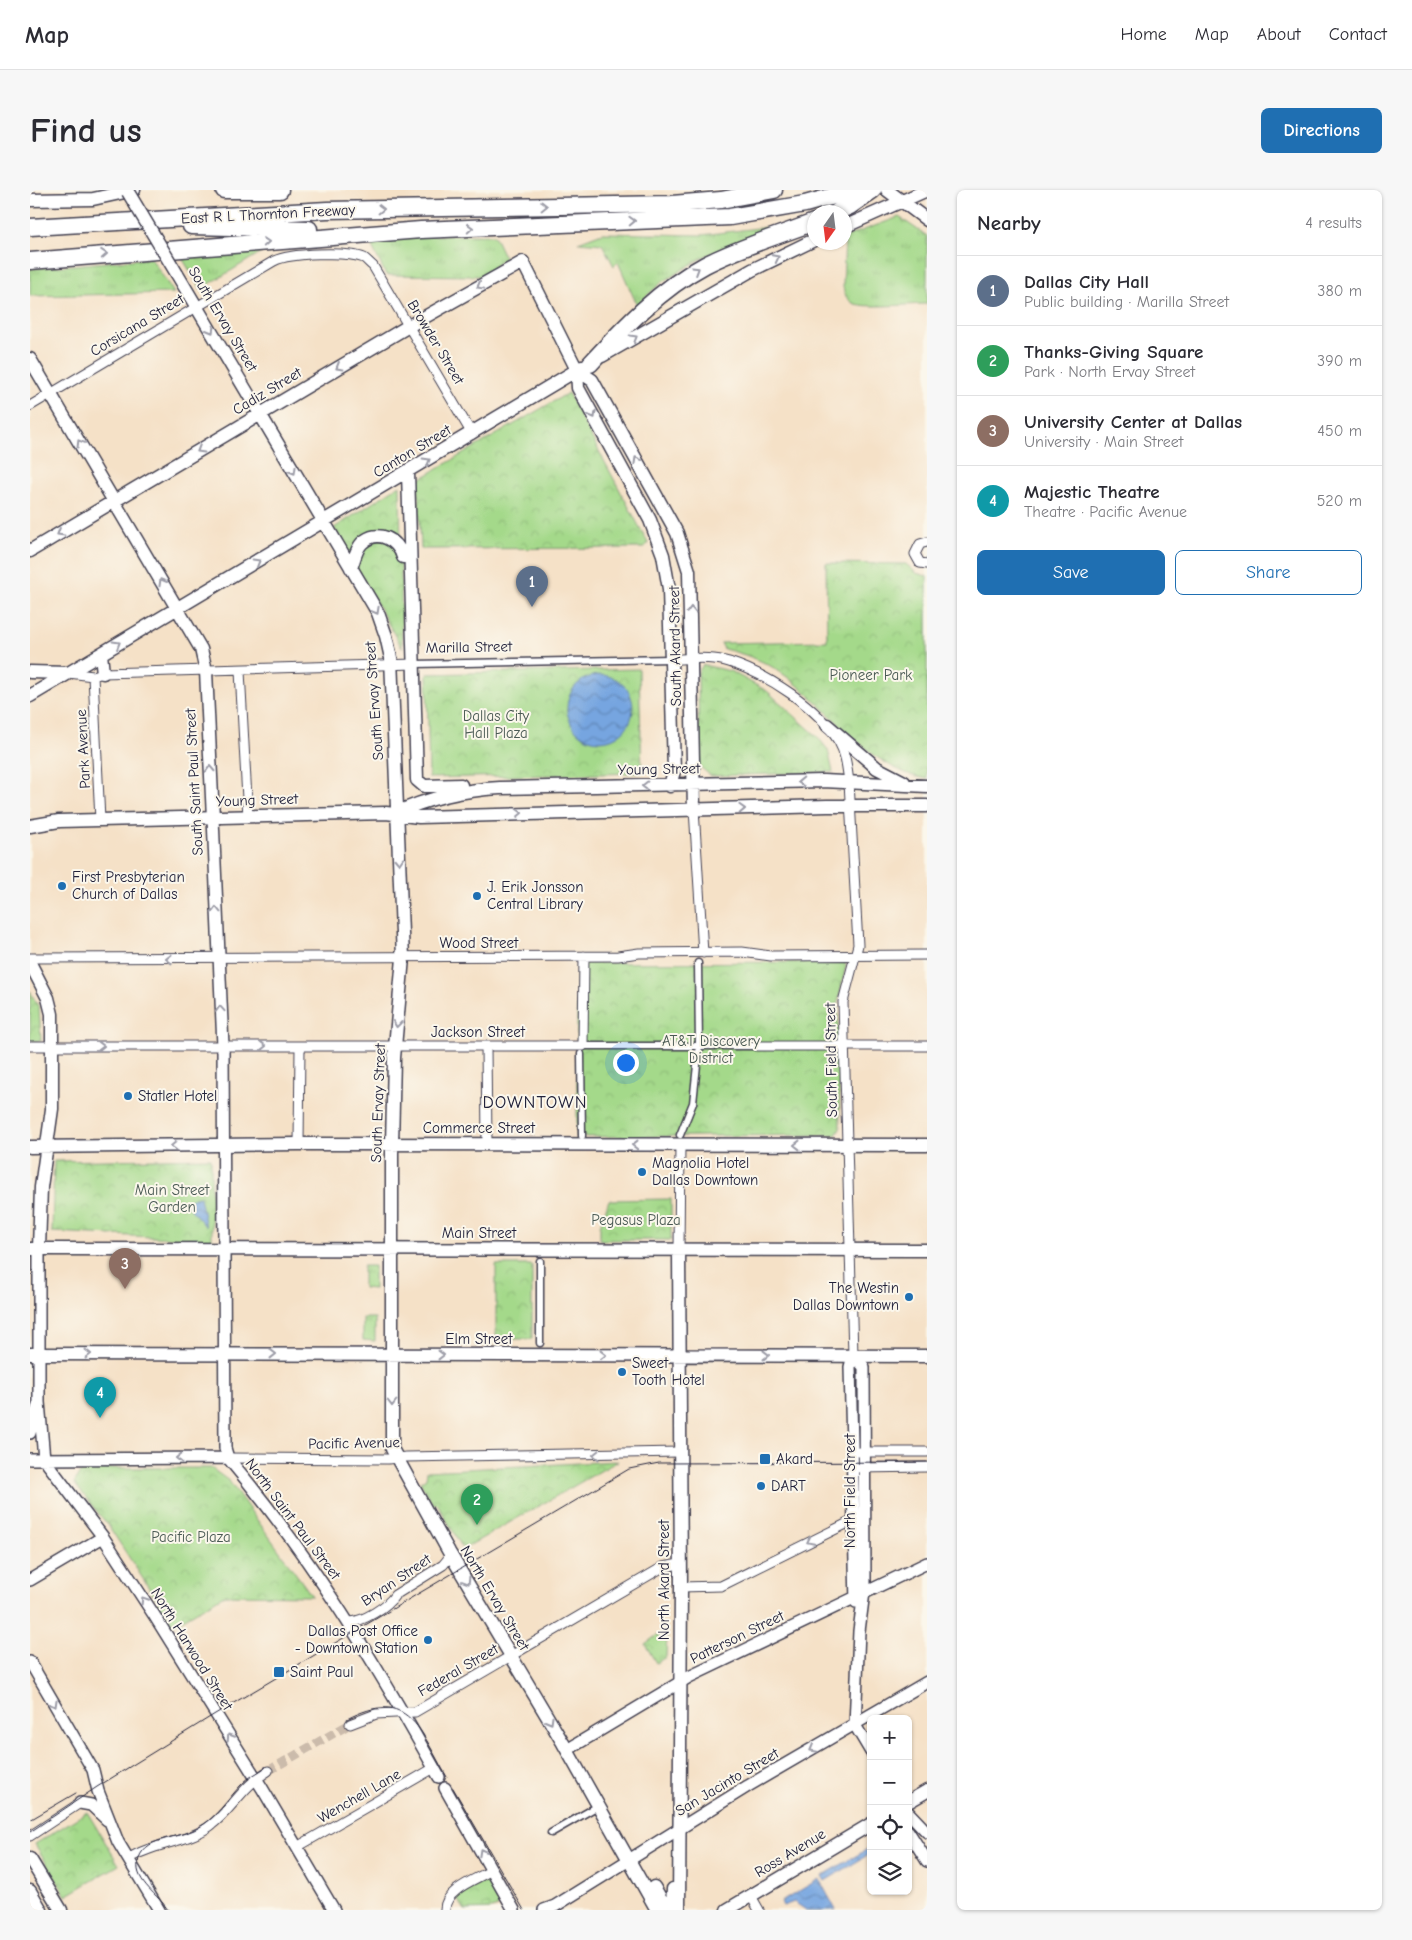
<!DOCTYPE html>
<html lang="en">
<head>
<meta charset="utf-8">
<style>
  body { margin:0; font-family:"Comic Neue",sans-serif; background:#f7f7f7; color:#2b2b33 }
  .controls { position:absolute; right:15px; bottom:15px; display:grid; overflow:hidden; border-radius:8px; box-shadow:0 1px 4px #0004 }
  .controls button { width:45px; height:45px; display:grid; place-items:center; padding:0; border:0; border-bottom:1px solid #e1e1e2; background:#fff; color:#2b2b33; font:25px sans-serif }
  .compass { position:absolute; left:777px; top:15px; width:45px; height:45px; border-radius:50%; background:#fff; box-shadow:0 1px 4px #0004; rotate:194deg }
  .you { position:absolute; left:595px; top:872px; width:18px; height:18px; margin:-12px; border:4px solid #fff; border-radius:50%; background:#1a73e8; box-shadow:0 0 0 8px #1a73e833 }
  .badge { display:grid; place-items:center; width:32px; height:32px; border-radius:50%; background:#1f6fb2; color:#fff; font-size:16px; font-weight:700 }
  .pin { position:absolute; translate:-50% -41px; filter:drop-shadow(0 1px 2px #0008) }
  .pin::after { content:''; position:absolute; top:26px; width:18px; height:15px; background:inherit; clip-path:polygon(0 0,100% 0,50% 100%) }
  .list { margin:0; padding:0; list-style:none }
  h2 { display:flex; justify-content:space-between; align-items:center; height:65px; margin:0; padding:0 20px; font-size:21px }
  h2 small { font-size:16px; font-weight:400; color:#7c7c81 }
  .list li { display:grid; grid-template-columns:32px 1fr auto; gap:15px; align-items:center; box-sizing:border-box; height:70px; padding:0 20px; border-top:1px solid #e1e1e2 }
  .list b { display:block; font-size:19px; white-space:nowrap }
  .list p { margin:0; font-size:16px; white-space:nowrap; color:#7c7c81 }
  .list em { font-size:16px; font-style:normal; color:#7c7c81 }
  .actions { display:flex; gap:10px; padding:15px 20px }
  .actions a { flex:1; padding:11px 0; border:1px solid #1f6fb2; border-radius:8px; text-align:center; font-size:18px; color:#1f6fb2 }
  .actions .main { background:#1f6fb2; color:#fff }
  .icon { flex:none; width:28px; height:28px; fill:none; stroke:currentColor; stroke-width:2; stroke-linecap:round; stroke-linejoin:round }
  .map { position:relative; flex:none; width:897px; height:1720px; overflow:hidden; border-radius:8px }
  header { display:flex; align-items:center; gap:30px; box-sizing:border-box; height:70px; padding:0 25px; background:#fff; border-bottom:1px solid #e1e1e2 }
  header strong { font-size:24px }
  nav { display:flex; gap:28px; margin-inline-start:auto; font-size:18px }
  .intro { display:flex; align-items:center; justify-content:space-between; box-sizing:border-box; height:120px; padding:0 30px }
  h1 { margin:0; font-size:35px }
  .button { padding:12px 22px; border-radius:8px; background:#1f6fb2; color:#fff; font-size:18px; font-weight:700 }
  main { display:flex; gap:30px; padding:0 30px }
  aside { flex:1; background:#fff; border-radius:8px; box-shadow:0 1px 4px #0004 }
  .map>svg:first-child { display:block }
</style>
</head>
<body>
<header>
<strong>Map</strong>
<nav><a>Home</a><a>Map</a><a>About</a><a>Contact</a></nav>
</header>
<div class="intro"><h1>Find us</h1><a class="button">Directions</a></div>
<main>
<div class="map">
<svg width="897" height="1720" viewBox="0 0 897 1720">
  <defs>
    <pattern id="grass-tufts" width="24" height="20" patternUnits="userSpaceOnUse" patternTransform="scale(1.25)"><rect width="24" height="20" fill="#a4d98a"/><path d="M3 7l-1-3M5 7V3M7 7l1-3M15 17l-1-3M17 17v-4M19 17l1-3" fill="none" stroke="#8dba78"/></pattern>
    <pattern id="park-crowns" width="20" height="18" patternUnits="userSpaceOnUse" patternTransform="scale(1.25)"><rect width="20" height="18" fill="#a4d98a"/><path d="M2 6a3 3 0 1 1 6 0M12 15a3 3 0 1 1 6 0" fill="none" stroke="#8dba78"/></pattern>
    <pattern id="water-waves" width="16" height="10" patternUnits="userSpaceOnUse" patternTransform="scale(1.25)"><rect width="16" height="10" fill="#76a5e0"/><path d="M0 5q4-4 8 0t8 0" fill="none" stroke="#6086b7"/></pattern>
  </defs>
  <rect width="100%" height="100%" fill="#fbf7ec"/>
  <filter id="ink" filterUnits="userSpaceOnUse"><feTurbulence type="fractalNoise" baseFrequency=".02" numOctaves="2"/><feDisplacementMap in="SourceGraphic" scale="10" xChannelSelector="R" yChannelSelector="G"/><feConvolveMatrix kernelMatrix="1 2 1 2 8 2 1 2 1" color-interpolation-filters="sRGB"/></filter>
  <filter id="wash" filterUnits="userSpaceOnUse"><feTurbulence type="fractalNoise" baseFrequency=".0096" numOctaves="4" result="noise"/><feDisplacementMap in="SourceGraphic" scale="20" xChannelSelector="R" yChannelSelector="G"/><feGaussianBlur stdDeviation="1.12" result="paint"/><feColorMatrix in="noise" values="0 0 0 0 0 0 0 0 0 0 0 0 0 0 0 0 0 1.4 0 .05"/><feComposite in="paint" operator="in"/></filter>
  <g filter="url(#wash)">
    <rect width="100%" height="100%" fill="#f5e1c7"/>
    <path fill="url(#grass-tufts)" stroke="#637e62" d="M869,27L897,46V114C883,114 833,119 823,113C816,109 814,103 813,96L815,47Z
      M736,37L739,41L673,67L631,93L607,115L588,72L584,76L572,54L548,52L572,43L672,45Z
      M464,45L475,68L452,86L356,85L337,46Z
      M240,57L171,99L149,63Z
      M121,68L144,103L0,106V79Z
      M333,1076H344V1099L333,1098Z
      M333,1128H345V1151L333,1150Z"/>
    <path fill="url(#park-crowns)" stroke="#637e62" fill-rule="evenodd" d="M538,203L618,353L614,358L391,359L388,290Z
      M370,295L372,458L304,338Z
      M796,373L876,374L886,383L897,386V589C836,579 799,514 750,482C733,470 714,464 694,459L691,453L797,451Z
      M673,475L700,481L737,501L787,546L798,560L803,582L681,586L669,576L668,482Z
      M609,479L612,583L399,588L397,484ZM590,492L598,500L577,550C558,553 539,539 537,519Z
      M814,772L816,775L808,813L810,939L806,945L547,947V773Z
      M0,801L9,818L11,851H0Z
      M181,968L182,1050L22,1042L24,971Z
      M641,1009V1050H570V1036L579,1010Z
      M466,1075H502V1149H466Z
      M588,1271L433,1359L407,1313L403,1315L390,1292L396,1288L397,1281Z
      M53,1278H181L199,1291L282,1406L194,1405L143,1435L78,1335L44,1293Z
      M626,1446H637L636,1467L626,1473L615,1454Z
      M57,1622L89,1675L36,1706L5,1654Z
      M456,1689L472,1716L461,1719L435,1720L426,1707Z"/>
    <path fill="url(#water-waves)" stroke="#4c648e" d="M537 518a33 33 0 1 1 66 0a33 33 0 1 1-66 0Z
      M170,1007L176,1037L154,1011Z
      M841,1657V1663L795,1691L792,1686Z
      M789,1689L806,1720H776L764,1712L753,1716L751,1712Z"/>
  </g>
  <g filter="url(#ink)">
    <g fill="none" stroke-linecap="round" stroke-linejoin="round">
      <path stroke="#cbbbab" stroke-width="9" stroke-dasharray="9 4.5" stroke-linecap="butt" d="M238,1581L320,1534"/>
      <defs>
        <path id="pedestrian" d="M385,474L641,469
          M553,856H727
          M551,864L552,946
          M650,945L663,913L669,856L668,773
          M510,1071V1153
          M521,1643L568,1616"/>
        <path id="minor" d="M0,216L244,71C260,63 317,61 334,68C337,70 340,74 343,76L442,244
          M897,352L890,354L885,364L890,373L897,374
          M641,469C660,469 681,466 699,472C737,484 788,517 809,552C816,564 817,578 819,592L828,755L813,812L823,1165
          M210,481L218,627
          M39,483L63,486L73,483L385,474
          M63,486L70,630
          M664,619L673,763
          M0,768L588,766L609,763L712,762L741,766L897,765
          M0,856H553L554,766
          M456,856L457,954
          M727,856H897
          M269,954L270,857
          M649,1060L650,955
          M829,1262H897
          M198,1268L358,1269L376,1267L649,1262
          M830,1278L897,1277
          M651,1397L691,1396L824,1330
          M319,1432C333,1432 358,1416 365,1405L413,1375L418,1369L419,1362
          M320,1534L346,1524L385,1522L633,1377L650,1374
          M0,1646L50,1613
          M267,1657L404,1578
          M98,1669C123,1653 156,1653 180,1636C202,1620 211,1597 238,1581
          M721,1706L729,1720
          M415,1720C414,1700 447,1689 462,1680"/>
        <path id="tertiary" d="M183,628L193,856L195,1258L198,1268C281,1366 347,1475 409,1587
          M823,1165L834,1177L835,1394L829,1441L825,1535L841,1562
          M823,1165L820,1177L826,1412
          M9,1212L14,1269L73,1347L124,1425L232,1598L304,1720
          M0,1243L9,1212V1059
          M0,1269L198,1268
          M0,1390L73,1347
          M0,1472L63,1580L68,1601L88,1652L129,1720
          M537,1560L659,1487L897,1373
          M415,1598L484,1720
          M50,1613L61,1615L77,1630
          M878,1622L897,1642
          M878,1641L897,1671
          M514,1720L525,1716L718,1596L897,1492"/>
        <path id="secondary" d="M857,0L897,30
          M0,10L63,9L104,0
          M814,37L897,0
          M147,84L348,423L356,446L361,468L373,768L364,868L362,955V1259L419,1362L533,1553L627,1720
          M572,166L722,80L784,50
          M0,169L171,459L176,481L183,628
          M547,180L562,190L647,343L659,381L664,619
          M378,282L387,590L394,596L431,595
          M0,361L377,137L493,72L547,180L548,198L620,330L633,365L639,399L644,581L640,596
          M321,378C324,370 326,359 332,353C348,338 368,350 373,367
          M71,464L73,483
          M0,482L37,483
          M0,506L552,177
          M797,535L847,578L874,592
          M366,623C400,607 433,600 470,598L793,591L897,596
          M0,636L29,631L356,623L389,627L797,616H897
          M0,773L18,808L22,824V919L11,997L9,1059
          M0,957L269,954L897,955
          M0,1059L897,1060
          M0,1164L897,1166
          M878,1612L897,1601
          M0,1669L31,1720
          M624,1697L634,1714L638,1715L642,1713L643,1699
          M0,1701L11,1720
          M649,1720L651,1397L649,1060
          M697,1720L841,1634"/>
        <path id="motorway" d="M194,0H250
          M807,22L820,16L843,0
          M161,36L279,39
          M0,37L297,20L642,14L691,10L744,0
          M0,71L391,40L700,27L775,14L826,0
          M560,174C594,137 630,99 675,75C710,57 748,46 784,32"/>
      </defs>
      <use href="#pedestrian" stroke="#423f50" stroke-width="9"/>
      <use href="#minor" stroke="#423f50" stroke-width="11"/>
      <use href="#tertiary" stroke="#423f50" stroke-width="14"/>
      <use href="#secondary" stroke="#423f50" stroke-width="15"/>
      <use href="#motorway" stroke="#423f50" stroke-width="19"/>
      <use href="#pedestrian" stroke="#fff" stroke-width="6"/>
      <use href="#minor" stroke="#fff" stroke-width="9"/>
      <use href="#tertiary" stroke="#fff" stroke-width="11"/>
      <use href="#secondary" stroke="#fff" stroke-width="12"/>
      <use href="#motorway" stroke="#fff" stroke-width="16"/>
      <path stroke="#22223b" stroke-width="1" d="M317,1529C379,1496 390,1541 417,1587
        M423,1598L494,1720
        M0,1630L46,1603
        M0,1642L67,1597L185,1524L599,1279L629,1273L897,1272
        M138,1720C129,1705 105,1692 108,1673C111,1646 149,1649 168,1638C186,1628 197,1610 211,1595C218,1587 228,1583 236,1577"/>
      <defs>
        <path id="secondary-bridge" d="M98,2L147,84"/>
      </defs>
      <use href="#secondary-bridge" stroke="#423f50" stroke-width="15" stroke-linecap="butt"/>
      <use href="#secondary-bridge" stroke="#fff" stroke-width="12"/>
    </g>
    <defs><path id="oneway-chevron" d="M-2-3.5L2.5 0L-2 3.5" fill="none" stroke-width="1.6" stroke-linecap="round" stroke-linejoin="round" transform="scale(1.25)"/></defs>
    <g stroke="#9c9ca7">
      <use href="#oneway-chevron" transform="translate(514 16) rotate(-1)"/>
      <use href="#oneway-chevron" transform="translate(351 19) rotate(-1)"/>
      <use href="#oneway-chevron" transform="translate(602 31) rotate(-2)"/>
      <use href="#oneway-chevron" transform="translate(440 38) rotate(-3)"/>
      <use href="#oneway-chevron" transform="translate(236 52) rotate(-4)"/>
      <use href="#oneway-chevron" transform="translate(74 64) rotate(-4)"/>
      <use href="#oneway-chevron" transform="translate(746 68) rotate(-27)"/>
      <use href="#oneway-chevron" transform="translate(666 80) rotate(-32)"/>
      <use href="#oneway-chevron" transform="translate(450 96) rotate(151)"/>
      <use href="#oneway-chevron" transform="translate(181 140) rotate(60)"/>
      <use href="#oneway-chevron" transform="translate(604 148) rotate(-30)"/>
      <use href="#oneway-chevron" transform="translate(309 177) rotate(149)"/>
      <use href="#oneway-chevron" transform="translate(563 225) rotate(61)"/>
      <use href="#oneway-chevron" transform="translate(50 253) rotate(-121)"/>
      <use href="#oneway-chevron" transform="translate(170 260) rotate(149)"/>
      <use href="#oneway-chevron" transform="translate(607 270) rotate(-119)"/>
      <use href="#oneway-chevron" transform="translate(397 271) rotate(-31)"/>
      <use href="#oneway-chevron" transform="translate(263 281) rotate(60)"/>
      <use href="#oneway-chevron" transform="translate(30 343) rotate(149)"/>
      <use href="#oneway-chevron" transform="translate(227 372) rotate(-30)"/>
      <use href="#oneway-chevron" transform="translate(132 392) rotate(-120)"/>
      <use href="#oneway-chevron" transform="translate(661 420) rotate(-91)"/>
      <use href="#oneway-chevron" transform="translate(346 421) rotate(61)"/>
      <use href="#oneway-chevron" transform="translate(87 454) rotate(-31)"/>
      <use href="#oneway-chevron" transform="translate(180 579) rotate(-93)"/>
      <use href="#oneway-chevron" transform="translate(771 592) rotate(178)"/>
      <use href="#oneway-chevron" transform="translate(615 596) rotate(179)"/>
      <use href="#oneway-chevron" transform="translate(712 619) rotate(-2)"/>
      <use href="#oneway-chevron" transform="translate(489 623) rotate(-1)"/>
      <use href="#oneway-chevron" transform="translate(369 671) rotate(87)"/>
      <use href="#oneway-chevron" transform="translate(186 720) rotate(-92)"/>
      <use href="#oneway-chevron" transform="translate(139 769) rotate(-180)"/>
      <use href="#oneway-chevron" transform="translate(190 819) rotate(-94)"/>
      <use href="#oneway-chevron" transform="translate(367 834) rotate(96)"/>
      <use href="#oneway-chevron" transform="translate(71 856)"/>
      <use href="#oneway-chevron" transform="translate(233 856)"/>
      <use href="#oneway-chevron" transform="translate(605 955) rotate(180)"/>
      <use href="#oneway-chevron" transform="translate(767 955) rotate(180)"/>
      <use href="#oneway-chevron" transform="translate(144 956) rotate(179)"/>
      <use href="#oneway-chevron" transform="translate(58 1164)"/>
      <use href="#oneway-chevron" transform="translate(243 1164)"/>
      <use href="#oneway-chevron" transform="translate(411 1165)"/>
      <use href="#oneway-chevron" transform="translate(573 1165)"/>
      <use href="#oneway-chevron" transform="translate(736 1165)"/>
      <use href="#oneway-chevron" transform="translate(362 1213) rotate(90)"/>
      <use href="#oneway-chevron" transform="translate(566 1265) rotate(179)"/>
      <use href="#oneway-chevron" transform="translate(149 1268) rotate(180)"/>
      <use href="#oneway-chevron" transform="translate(780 1351) rotate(154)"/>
      <use href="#oneway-chevron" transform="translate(437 1391) rotate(59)"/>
      <use href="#oneway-chevron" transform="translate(114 1410) rotate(-123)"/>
      <use href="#oneway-chevron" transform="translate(24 1514) rotate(60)"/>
      <use href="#oneway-chevron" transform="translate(520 1531) rotate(60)"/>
      <use href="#oneway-chevron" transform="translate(200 1547) rotate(-123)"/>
      <use href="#oneway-chevron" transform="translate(783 1559) rotate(151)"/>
      <use href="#oneway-chevron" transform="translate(452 1662) rotate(-119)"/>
    </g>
  </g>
  <g fill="#1f6fb2" stroke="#fbf7ec" stroke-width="2">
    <circle cx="32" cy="696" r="5"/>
    <circle cx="447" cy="706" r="5"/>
    <circle cx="98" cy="906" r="5"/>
    <circle cx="612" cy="982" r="5"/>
    <circle cx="879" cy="1107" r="5"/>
    <circle cx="592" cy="1182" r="5"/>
    <rect x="729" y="1263" width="12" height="12" rx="2.5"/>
    <circle cx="731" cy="1296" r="5"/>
    <circle cx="398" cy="1450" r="5"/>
    <rect x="243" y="1476" width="12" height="12" rx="2.5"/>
  </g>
  <g text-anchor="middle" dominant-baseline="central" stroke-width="4" stroke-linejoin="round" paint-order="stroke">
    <g font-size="15" fill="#22223b" stroke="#fbf7ec">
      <text transform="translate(238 24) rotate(-3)">East R L Thornton Freeway</text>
      <text transform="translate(193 129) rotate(59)">South Ervay Street</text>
      <text transform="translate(107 135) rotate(-31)">Corsicana Street</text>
      <text transform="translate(406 152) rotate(59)">Browder Street</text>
      <text transform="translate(237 201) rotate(-31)">Cadiz Street</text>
      <text transform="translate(382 261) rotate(-31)">Canton Street</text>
      <text transform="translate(645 456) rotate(-91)">South Akard Street</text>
      <text transform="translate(439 457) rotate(-1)">Marilla Street</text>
      <text transform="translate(344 511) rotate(-94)">South Ervay Street</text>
      <text transform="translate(53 559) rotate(-93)">Park Avenue</text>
      <text transform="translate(629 579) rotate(-1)">Young Street</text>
      <text transform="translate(164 592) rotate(-93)">South Saint Paul Street</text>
      <text transform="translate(227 610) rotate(-2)">Young Street</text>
      <text x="449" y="753">Wood Street</text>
      <text x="448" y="842">Jackson Street</text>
      <text transform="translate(801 870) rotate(-91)">South Field Street</text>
      <text transform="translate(348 913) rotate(-88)">South Ervay Street</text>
      <text x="449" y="938">Commerce Street</text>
      <text x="449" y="1043">Main Street</text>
      <text x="449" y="1149">Elm Street</text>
      <text transform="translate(324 1253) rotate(-1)">Pacific Avenue</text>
      <text transform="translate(820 1301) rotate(-90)">North Field Street</text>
      <text transform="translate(263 1329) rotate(53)">North Saint Paul Street</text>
      <text transform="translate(366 1390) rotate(-34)">Bryan Street</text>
      <text transform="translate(634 1390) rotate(-90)">North Akard Street</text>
      <text transform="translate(465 1408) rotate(59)">North Ervay Street</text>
      <text transform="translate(707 1447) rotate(-26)">Patterson Street</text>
      <text transform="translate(162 1459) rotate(58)">North Harwood Street</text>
      <text transform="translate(428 1480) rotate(-30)">Federal Street</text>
      <text transform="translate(697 1592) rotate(-31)">San Jacinto Street</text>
      <text transform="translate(329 1606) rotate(-30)">Wenchell Lane</text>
      <text transform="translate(760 1663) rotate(-31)">Ross Avenue</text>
    </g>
    <g font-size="15" fill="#495953" stroke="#fbf7ec">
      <text x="841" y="485">Pioneer Park</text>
      <text x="466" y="526">Dallas City<tspan x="466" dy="17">Hall Plaza</tspan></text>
      <text x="681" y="851">AT&amp;T Discovery<tspan x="681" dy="17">District</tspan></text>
      <text x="142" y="1000">Main Street<tspan x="142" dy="17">Garden</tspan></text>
      <text x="606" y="1030">Pegasus Plaza</text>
      <text x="161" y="1347">Pacific Plaza</text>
    </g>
    <g font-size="15" fill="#22223b" stroke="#fbf7ec" text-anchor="start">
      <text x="42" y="687">First Presbyterian<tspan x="42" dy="17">Church of Dallas</tspan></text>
      <text x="457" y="697">J. Erik Jonsson<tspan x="457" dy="17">Central Library</tspan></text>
      <text x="108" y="906">Statler Hotel</text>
      <text x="622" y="973">Magnolia Hotel<tspan x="622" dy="17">Dallas Downtown</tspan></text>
      <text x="869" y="1098" text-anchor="end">The Westin<tspan x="869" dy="17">Dallas Downtown</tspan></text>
      <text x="602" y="1173">Sweet<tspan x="602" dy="17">Tooth Hotel</tspan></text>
      <text x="746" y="1269">Akard</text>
      <text x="741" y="1296">DART</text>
      <text x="388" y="1441" text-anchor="end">Dallas Post Office<tspan x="388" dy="17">- Downtown Station</tspan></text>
      <text x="260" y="1482">Saint Paul</text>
    </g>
    <g font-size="18" letter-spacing="1" fill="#22223b" stroke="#fbf7ec">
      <text x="505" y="912">DOWNTOWN</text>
    </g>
  </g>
</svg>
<div class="controls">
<button>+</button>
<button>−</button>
<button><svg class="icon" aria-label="locate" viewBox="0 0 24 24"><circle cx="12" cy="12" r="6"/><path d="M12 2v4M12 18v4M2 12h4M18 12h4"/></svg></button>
<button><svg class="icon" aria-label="layers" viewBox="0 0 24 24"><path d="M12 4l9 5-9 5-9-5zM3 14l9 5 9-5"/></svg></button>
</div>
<svg class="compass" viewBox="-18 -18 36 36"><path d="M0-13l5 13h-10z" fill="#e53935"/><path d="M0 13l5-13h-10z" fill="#7c7c81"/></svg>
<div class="you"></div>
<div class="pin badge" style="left:502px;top:417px;background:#5c6f8a">1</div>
<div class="pin badge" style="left:447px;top:1335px;background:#2e9e5b">2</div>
<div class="pin badge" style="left:95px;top:1099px;background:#8d6e63">3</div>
<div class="pin badge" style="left:70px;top:1228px;background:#0f9aa8">4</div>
</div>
<aside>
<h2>Nearby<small>4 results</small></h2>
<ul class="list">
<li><span class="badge" style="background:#5c6f8a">1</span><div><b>Dallas City Hall</b><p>Public building · Marilla Street</p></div><em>380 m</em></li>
<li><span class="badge" style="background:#2e9e5b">2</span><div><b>Thanks-Giving Square</b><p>Park · North Ervay Street</p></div><em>390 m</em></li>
<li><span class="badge" style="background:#8d6e63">3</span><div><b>University Center at Dallas</b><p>University · Main Street</p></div><em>450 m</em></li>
<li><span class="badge" style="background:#0f9aa8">4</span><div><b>Majestic Theatre</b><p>Theatre · Pacific Avenue</p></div><em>520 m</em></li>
</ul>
<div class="actions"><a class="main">Save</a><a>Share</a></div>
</aside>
</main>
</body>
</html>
